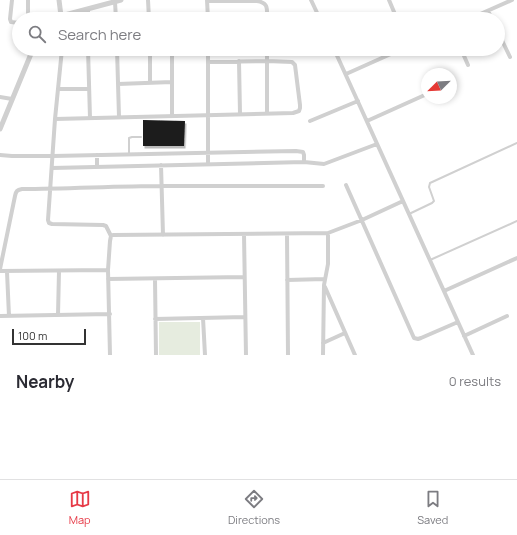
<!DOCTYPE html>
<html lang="en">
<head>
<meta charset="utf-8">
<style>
  body { margin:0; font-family:Manrope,sans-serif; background:#f2f2f3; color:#2b2b33 }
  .compass { position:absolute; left:421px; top:68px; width:36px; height:36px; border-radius:50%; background:#fff; box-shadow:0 2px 6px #0003; rotate:246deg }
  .scale { position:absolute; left:12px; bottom:10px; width:74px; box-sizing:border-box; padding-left:4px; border:2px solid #333; border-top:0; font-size:11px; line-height:14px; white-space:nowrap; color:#333; -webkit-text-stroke:3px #fff; paint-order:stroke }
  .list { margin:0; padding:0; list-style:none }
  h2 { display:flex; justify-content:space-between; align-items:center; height:52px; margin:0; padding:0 16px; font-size:17px }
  h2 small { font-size:13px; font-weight:400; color:#7c7c81 }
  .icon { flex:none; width:22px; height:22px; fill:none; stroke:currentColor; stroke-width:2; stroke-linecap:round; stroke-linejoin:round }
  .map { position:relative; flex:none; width:517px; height:355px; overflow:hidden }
  .search { position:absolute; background:#fff; box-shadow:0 2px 6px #0003; left:12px; right:12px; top:12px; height:44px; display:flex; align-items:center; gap:10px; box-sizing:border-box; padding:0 14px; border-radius:22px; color:#7c7c81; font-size:15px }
  .sheet { height:124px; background:#fff }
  nav { display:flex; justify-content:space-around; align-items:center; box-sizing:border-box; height:56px; border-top:1px solid #e1e1e2; background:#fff; font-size:11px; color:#7c7c81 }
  nav a { display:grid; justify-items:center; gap:2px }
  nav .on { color:#e63946 }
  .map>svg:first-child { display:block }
</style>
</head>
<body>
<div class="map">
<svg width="517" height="355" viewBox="0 0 517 355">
  <defs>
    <filter id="shadow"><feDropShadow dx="1.5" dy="2.5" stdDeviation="0" flood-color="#0004"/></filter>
  </defs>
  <rect width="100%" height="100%" fill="#fff"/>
  <path fill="#e6ecdf" d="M159,322H200V355H159Z"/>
  <path fill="#1a1a1a" filter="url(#shadow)" d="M143,120L185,121L184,146H143Z"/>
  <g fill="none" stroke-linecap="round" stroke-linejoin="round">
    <path stroke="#d0d0d0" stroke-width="2" d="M129,154V138L132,137H141
      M409,214L432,203L434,201L429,187L430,183L517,143
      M430,260L517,221"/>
    <path stroke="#d0d0d0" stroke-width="4" d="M12,0L10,19L11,22L19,23
      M148,0L149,19
      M207,0L208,19
      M311,0L320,19
      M389,0L397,19
      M207,1H257C269,3 267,9 267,19
      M115,2L116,19
      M88,9V19
      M488,11L492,19
      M28,19V0
      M469,19L512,0
      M498,32L510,57
      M62,49L55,119L48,220L49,223L52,224L103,225L106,226L111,236
      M88,49L90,118
      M117,49L119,117
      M150,49V83
      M172,49V116
      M208,49V164
      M267,49V113
      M334,49L473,355
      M461,49L468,65
      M239,61L240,114
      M346,74L402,49
      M118,84L172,82
      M58,89H89
      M0,97L12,99
      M55,119L293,113L299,111L300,108V105L295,65L292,62L267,61L208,62
      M310,121L358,101
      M367,121L427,94
      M0,155L12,156H53L296,151L303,152L304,155V162
      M161,165L163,235
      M97,167V155
      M52,168L304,162L324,164L377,144
      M346,185L414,338L418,339L421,338L458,322
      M244,234L246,355
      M287,234L288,355
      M0,269L15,196C16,191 17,190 22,189C68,189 115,186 162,186C215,186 269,186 323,186
      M0,271L108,270
      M7,272L9,316
      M108,279L244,277
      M155,279L156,355
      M287,280L325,279
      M325,287L355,355
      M444,291L517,258
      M58,315L59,271
      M0,316L110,314
      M203,318L205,355
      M155,319L245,317
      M464,336L507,316
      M323,343L345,333
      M110,355L108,270L110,241L111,236L113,235L328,233L362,220L403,201
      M323,355L324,285L328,264V233"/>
    <path stroke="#d0d0d0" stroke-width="5" d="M59,0L61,16
      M54,19L61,16L121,0
      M0,129L33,49"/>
  </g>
</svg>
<svg class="compass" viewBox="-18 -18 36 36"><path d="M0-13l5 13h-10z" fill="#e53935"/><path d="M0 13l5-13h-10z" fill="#7c7c81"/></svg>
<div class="scale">100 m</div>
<div class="search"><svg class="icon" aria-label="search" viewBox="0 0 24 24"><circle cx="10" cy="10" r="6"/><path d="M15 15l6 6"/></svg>Search here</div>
</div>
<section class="sheet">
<h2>Nearby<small>0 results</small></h2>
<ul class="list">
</ul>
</section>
<nav>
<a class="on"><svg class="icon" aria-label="map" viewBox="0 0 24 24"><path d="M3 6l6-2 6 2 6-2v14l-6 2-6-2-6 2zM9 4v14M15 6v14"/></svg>Map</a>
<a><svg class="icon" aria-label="directions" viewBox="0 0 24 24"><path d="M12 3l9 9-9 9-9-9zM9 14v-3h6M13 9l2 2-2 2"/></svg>Directions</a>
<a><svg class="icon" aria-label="saved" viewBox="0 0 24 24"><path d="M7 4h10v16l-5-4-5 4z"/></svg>Saved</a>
</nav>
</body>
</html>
